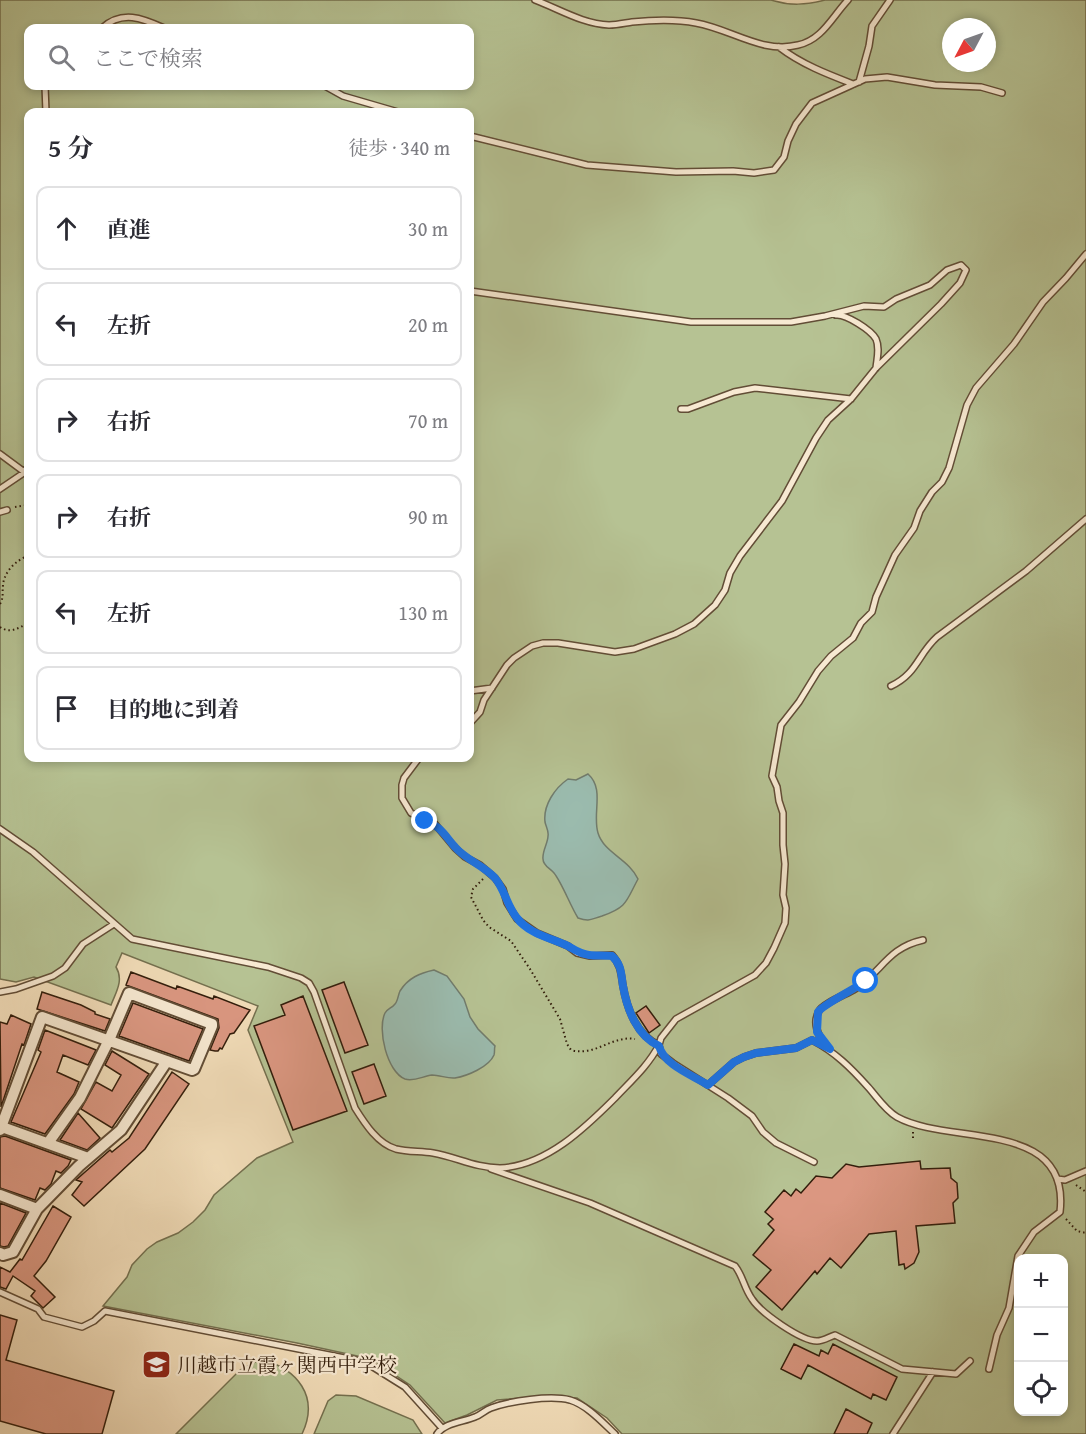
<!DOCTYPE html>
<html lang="ja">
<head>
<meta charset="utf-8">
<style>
  body { margin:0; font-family:"Gentium Book Plus","Noto Serif JP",serif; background:#f7f7f7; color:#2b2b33 }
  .controls { position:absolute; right:18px; bottom:18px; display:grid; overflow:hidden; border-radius:12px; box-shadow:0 3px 9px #0003 }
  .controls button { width:54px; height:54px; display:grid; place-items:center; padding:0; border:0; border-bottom:2px solid #e1e1e2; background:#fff; color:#2b2b33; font:30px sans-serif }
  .compass { position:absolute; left:942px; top:18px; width:54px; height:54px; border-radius:50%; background:#fff; box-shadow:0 3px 9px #0003; rotate:229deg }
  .stop { position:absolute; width:18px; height:18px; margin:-14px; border:4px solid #1a73e8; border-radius:50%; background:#fff }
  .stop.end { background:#1a73e8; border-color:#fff; box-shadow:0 2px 6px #0008 }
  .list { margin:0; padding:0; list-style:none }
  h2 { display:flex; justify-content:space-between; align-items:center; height:78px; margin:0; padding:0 24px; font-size:26px }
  h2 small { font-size:20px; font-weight:400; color:#7c7c81 }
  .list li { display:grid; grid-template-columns:39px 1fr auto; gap:18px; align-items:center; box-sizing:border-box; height:84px; margin:0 12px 12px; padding:0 12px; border:2px solid #e1e1e2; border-radius:12px }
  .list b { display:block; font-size:22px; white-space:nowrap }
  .list em { font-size:20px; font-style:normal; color:#7c7c81 }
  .icon { flex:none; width:33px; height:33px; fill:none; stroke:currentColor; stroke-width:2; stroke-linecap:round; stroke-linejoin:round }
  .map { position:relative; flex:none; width:1086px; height:1434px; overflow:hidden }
  .search { position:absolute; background:#fff; box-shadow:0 3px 9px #0003; left:24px; top:24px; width:450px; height:66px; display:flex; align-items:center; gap:15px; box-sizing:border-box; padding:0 21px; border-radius:12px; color:#7c7c81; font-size:22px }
  .panel { position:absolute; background:#fff; box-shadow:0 3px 9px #0003; left:24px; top:108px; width:450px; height:654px; border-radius:12px }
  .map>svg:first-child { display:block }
</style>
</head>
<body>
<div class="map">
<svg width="1086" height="1434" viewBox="0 0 1086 1434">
  <rect width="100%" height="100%" fill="#f2ddb9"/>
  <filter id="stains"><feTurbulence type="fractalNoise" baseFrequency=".00333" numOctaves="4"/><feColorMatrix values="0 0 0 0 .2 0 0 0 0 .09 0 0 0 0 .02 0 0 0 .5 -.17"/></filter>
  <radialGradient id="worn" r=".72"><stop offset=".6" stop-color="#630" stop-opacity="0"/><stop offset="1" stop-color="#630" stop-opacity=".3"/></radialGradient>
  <path fill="#b6c293" stroke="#74704f" stroke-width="1.5" fill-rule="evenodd" d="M0,0H771C790,6 806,5 825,0H1086V1434H622L607,1418L577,1398L547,1396L497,1400L467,1415L445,1423L410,1385L371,1359L297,1343L103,1306L127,1277L132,1265L147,1249L157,1242L178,1233L193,1222L205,1210L214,1195L257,1158L293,1142L248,1030L258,1006L122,953L116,967C124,980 116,992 111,1005L34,977L16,982L0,979ZM951,27H987V63H951ZM28,28H470V86H28ZM28,112H470V758H28ZM1018,1258H1064V1412H1018Z
    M261,1359C297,1369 320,1396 302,1434H176L240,1370Z
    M336,1395L356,1396L413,1420L422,1434H314L328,1401Z"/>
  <path fill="#9bbcaf" stroke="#717c6d" stroke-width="1.5" d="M588,774C605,789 592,813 598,833C604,853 629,859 638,879C626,901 628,907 602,916C591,919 590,922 578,918C570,905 562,883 554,873C550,868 543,866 543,859C542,851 548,843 548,836C549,831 546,827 545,822C543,805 555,788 568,779L576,780Z
    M434,970L447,976L464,999L470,1017L478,1029L495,1046C494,1049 495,1052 494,1055C489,1067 467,1076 455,1078C448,1079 440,1075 432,1075C423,1076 414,1082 405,1079C387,1072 377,1029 385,1013C387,1009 392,1008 395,1004C398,1001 398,995 400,991C408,978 420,973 434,970Z"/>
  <path fill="#db9781" stroke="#321d0b" stroke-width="1.5" d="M131,972L176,989L177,986L213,999L214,996L250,1010L234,1033L230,1034L222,1049L220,1048L218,1051H215L210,1050L219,1028L218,1019L126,985Z
    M344,982L368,1045L345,1053L322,990Z
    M42,992L81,1005L95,1012V1014L110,1019L105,1031L37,1009Z
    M303,996L347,1111L293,1130L254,1026L285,1015L281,1005Z
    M133,1003L203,1029L189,1061L119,1036Z
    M646,1006L660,1025L649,1033L636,1013Z
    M11,1015L31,1024L24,1045L22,1044L1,1107L0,1022L7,1024Z
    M45,1030L96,1050L88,1065L63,1055L57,1072L79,1082L74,1094L45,1134L11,1122L41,1052L38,1050Z
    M112,1051L149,1074L112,1128L81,1109L96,1082L112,1091L121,1075L105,1065Z
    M374,1064L386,1096L364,1104L352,1072Z
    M172,1072L189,1084L145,1149L84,1206L72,1195L82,1182L76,1180L110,1150L112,1152L129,1138Z
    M78,1113L100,1138L87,1150L60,1140Z
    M5,1136L71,1160L68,1166L61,1173L56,1171L51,1184L45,1190L40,1188L35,1200L0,1188V1137Z
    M920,1161L921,1169L950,1168L951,1178L957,1183L958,1198L953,1203L955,1223L916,1226L919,1252L914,1263L905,1269L904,1264L899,1265L896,1231L869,1234L841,1268L830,1258L817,1274L815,1271L782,1310L756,1287L771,1270L753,1255L774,1230L768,1224L773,1219L765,1212L784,1190L791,1196L796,1189L801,1193L816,1176L832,1178L846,1164L859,1167Z
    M0,1203L26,1213L8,1246L4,1247L0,1246Z
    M53,1206L71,1217L46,1261L34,1276L55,1297L43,1308L31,1296L35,1291L13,1276L6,1289L0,1287V1267L10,1272L20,1259L22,1260Z
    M0,1315L17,1320L6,1360L114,1391L102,1434H46L0,1421Z
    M794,1344L819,1356L821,1350L828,1354L833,1344L897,1377L886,1400L873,1394L871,1399L808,1365L801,1379L781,1369Z
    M846,1409L872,1423L867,1434H834Z"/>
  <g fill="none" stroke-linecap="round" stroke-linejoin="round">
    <defs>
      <path id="service" d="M535,0C559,9 583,24 609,25C617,25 625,23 632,22C653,20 675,19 696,23C731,29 762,54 798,45C822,40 832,17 848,0
        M102,28C122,10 142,18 164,28
        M779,47C801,64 827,74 853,84
        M859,82L869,46L872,26L890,0
        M45,86L46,112
        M325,86L343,96L398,112
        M470,136L587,165L676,172L733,171L754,173L774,170L784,157L788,141L796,124L812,103L865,79L887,77L935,85L981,87L1002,93
        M470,291L691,322H791L825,316L864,306L884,307L896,299L930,285L947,270L961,265L966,270L960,283L941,304L876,368L851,399L828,420L816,438L782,501L740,556L730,573L725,590L715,605L694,624L675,634L634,649L615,652L558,643H543L532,646L514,658L507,665L484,700L480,712L470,723
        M836,315C846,314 871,330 876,339C880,348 877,358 876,368
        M681,409H688L734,392L755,388L851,399
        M0,454L23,471L27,469
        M0,489L28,470
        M0,512L7,510
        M891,686C917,674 918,654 937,637L1026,571L1086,519
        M470,691L492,688
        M0,829L33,852L132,939L268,967L301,978L309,983L314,992L355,1108C365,1124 378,1144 396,1149C408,1152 421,1151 433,1153C456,1157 476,1168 500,1168C546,1166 585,1128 615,1098C631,1081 648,1066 659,1045C637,1036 627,1009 623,986C621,974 621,965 612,955L590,956L577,953L568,946L537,933L517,919L507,903L503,889L495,878L480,865L465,857L455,848L435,824L411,813L402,798V785L404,778L419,758
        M0,992L16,989L53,976L65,968L83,944L114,924
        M826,1045C818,1036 812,1023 819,1011C822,1004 847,994 855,989C882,972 887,948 923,940
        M708,1085L734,1062L744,1057L756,1053L796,1048L812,1040C835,1052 851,1068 868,1087C877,1097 885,1110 897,1117C949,1146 1071,1118 1060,1212L1034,1232L1018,1256L1009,1308L997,1335L989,1369
        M814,1162L776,1143L763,1132L752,1116L728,1098L673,1063L661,1054L659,1045L661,1038L676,1019L755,975L766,963L774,948L785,923L786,908L783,895L785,864L783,845V813L779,801L777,787L772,776L781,725L799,702L818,671L831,656L853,638L861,623L872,612L876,597L895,555L914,528L920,511L932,492L942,482L949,468L967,405L976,388L1014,344L1043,302L1066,278L1086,254
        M491,1169L590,1203L735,1266C743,1276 744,1288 752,1299C761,1313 801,1341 817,1341C823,1341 829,1337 835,1335L902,1369L956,1374L970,1361
        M1057,1179L1065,1180L1086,1171
        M0,1292L38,1309L44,1317L82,1327L94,1321L105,1311L365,1362L405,1387L442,1428
        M437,1434C444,1423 463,1422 475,1417C481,1415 485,1410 491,1408C510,1401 550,1395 570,1400C587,1405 603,1423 615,1434
        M893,1434L933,1372"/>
      <path id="minor" d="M2,1127L88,1158
        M0,1130L42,1017L192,1070L194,1069L212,1026V1024L129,993L109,1040L80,1098L48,1143
        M0,1195L37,1209
        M0,1253L3,1255L13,1252L37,1209L79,1166L121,1130L167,1061"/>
    </defs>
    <use href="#service" stroke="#624d36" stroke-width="8"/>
    <use href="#minor" stroke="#624d36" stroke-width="14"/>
    <path stroke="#321d0b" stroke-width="2" stroke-dasharray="1.5 3" stroke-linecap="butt" d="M15,507L28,505
      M0,604C4,597 2,593 3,585C4,572 16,560 28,556
      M0,627C10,634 19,628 28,623
      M483,879L473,889L471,897L483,920L489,927L511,941L530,969L560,1019L567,1044L571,1050C595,1057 612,1035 635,1039
      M913,1132V1139
      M1076,1185L1086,1192
      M1066,1219L1077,1231L1086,1233"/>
    <use href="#service" stroke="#f7e9d2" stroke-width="5"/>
    <use href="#minor" stroke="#f7e9d2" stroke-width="10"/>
  </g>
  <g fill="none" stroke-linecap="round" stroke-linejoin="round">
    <path stroke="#1a73e8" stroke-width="8" d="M425,821C441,826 445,836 455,847C466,860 483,865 495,878C505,890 507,906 517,918C529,934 551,938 568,946C575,950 580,954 589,955C596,956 604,955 612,956C622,965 621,974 623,986C627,1009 637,1036 659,1046C664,1065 692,1075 708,1085L734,1062L744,1057L756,1053L796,1048L812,1040L830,1049L817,1032L818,1012C822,1005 856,988 866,981"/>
  </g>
  <defs>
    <symbol id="school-square" viewBox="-11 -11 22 22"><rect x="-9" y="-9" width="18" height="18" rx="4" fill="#8f2418" stroke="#f7e9d2"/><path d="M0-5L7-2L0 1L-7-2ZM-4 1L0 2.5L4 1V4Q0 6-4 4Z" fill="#fff"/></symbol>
  </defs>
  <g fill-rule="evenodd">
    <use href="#school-square" x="140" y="1348" width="33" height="33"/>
  </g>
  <g text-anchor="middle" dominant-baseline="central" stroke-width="4.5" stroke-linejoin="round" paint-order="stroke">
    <g font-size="20" fill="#321d0b" stroke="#f7e9d2" text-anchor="start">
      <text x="177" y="1364">川越市立霞ヶ関西中学校</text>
    </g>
  </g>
  <rect width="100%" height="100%" filter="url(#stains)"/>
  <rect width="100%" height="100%" fill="url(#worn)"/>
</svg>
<div class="controls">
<button>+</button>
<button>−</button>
<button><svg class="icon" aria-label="locate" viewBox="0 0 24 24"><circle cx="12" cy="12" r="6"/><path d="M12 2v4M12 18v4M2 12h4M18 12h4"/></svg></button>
</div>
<svg class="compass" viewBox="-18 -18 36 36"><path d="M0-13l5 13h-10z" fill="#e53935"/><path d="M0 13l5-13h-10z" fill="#7c7c81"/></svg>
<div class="stop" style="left:866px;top:981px"></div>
<div class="stop end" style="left:425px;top:821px"></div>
<div class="search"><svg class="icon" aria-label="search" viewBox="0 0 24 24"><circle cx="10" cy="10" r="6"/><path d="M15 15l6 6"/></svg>ここで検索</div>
<section class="panel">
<h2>5 分<small>徒歩 · 340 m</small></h2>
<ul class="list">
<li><svg class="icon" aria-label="ahead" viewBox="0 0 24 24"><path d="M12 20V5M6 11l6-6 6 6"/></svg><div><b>直進</b></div><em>30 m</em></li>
<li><svg class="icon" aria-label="left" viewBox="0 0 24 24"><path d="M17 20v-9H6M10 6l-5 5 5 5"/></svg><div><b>左折</b></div><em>20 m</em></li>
<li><svg class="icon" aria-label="right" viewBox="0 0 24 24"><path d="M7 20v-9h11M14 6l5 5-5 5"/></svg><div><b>右折</b></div><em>70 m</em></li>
<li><svg class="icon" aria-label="right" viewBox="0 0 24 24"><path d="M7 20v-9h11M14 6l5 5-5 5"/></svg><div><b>右折</b></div><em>90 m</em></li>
<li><svg class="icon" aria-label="left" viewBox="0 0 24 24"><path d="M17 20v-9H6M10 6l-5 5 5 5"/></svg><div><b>左折</b></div><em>130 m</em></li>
<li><svg class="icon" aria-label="arrive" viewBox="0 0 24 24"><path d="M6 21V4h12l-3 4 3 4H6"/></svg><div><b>目的地に到着</b></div></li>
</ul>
</section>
</div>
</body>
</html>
